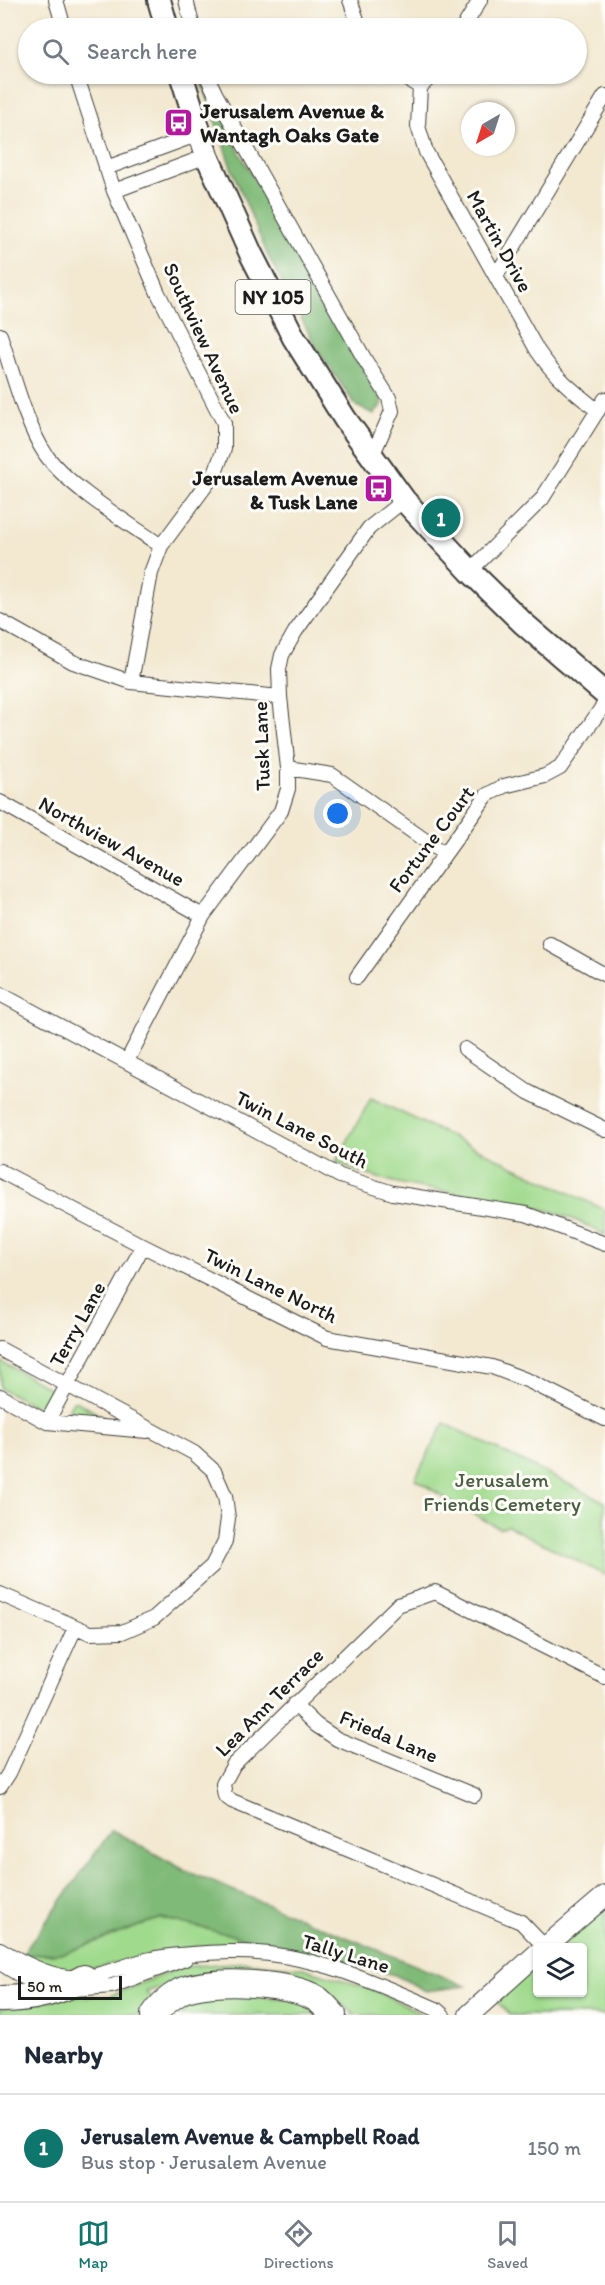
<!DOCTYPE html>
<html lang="en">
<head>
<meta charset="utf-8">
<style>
  body { margin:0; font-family:Itim,sans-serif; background:#f6f6f7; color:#1f2937 }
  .controls { position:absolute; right:18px; bottom:18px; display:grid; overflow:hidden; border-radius:6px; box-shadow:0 2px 4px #0004 }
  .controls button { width:54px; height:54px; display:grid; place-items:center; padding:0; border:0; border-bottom:2px solid #e0e1e3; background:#fff; color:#1f2937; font:30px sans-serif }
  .compass { position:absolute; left:461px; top:102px; width:54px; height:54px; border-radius:50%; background:#fff; box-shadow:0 2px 4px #0004; rotate:219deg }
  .scale { position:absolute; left:18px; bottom:15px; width:104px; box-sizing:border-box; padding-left:6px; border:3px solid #1c1c1c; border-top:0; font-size:16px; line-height:21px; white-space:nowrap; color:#1c1c1c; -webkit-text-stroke:4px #fdfcf7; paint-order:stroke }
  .you { position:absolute; left:338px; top:814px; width:21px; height:21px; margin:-15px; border:4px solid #fff; border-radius:50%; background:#1a73e8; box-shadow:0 0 0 9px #1a73e833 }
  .badge { display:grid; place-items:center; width:39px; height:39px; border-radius:50%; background:#0f766e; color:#fff; font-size:20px; font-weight:700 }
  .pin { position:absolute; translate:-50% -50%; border:3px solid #fff; box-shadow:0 2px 6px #0006 }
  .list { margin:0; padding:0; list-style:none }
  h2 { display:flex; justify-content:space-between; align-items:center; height:78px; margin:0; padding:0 24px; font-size:26px }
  h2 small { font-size:20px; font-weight:400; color:#747a83 }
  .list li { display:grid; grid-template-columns:39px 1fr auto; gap:18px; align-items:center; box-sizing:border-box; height:108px; padding:0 24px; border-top:2px solid #e0e1e3 }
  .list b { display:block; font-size:22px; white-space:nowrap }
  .list p { margin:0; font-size:20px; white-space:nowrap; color:#747a83 }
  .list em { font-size:20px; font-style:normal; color:#747a83 }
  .icon { flex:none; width:33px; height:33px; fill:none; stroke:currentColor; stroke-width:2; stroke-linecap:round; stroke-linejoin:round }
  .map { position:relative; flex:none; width:605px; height:2015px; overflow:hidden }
  .search { position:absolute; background:#fff; box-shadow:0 2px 4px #0004; left:18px; right:18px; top:18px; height:66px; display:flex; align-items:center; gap:15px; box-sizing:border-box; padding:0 21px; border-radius:33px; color:#747a83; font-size:22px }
  .sheet { height:186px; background:#fff }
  nav { display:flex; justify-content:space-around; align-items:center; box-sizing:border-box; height:84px; border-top:2px solid #e0e1e3; background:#fff; font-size:16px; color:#747a83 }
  nav a { display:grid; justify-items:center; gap:3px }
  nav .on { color:#0f766e }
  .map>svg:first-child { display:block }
</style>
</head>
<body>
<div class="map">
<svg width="605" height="2015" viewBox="0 0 605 2015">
  <rect width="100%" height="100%" fill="#fdfcf7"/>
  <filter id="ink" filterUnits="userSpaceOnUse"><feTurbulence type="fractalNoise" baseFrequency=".0167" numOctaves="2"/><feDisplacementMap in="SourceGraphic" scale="12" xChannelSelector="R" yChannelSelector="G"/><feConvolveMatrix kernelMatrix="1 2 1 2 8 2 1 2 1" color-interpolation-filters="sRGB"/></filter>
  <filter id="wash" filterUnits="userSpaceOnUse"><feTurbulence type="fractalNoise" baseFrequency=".008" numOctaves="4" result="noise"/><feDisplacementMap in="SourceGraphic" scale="24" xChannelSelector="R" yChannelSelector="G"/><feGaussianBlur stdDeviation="1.35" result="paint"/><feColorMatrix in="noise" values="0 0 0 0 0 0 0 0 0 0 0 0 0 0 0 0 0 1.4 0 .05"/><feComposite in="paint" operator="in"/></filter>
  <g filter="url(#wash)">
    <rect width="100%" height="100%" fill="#f3e8d0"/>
    <path fill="#a0da8d" stroke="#5e7b54" stroke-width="1.5" d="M371,1098L605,1210V1235C590,1227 575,1219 559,1214C486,1190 406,1196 336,1162Z
      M0,1361L49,1388L52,1398L49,1404L38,1408L0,1388Z
      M73,1401H76L103,1417L100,1419L71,1416L68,1410Z
      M444,1423L605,1502V1575L508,1526L499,1528L458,1506L415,1479Z
      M605,1904V2015H510L497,2002L537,1965L538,1992H582V1948L557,1947Z
      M161,1918L297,1950L242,1942L189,1948L80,1971L50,1967L22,1955L65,1953Z
      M245,1962L303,1968L372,1989L419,2012L420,2015H351L353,2011L308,1987L190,1978L146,1992L154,2000L142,2015H0V2009L68,1997L110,1996L181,1967Z
      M192,1993L301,1999L323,2015H163Z"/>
    <path fill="#80ba78" stroke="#4e6b4a" stroke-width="1.5" d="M199,74L241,155L383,403L374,414L356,406L318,350L268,256L232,170Z
      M112,1830L186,1871L466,1986L426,1991L395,1975L161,1918L65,1953L22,1955Z"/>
  </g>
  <g filter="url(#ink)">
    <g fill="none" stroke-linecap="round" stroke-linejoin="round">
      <defs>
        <path id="street" d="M56,0L64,28
          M186,0L193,28
          M350,0L360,28
          M463,28L480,0
          M76,74L114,191L158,293L224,423V449L215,473L161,546L151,573L131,682
          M206,74L216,95L365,360L389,398L392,411L372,456
          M399,74L420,87
          M434,74L420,87L418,126L426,152L537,350C555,377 573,391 598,411
          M106,168L199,134
          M114,191L207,156
          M496,276L605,96
          M0,335C12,370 26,426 46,455C70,488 127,522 161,546
          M470,571L542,499L605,399
          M0,621L73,662L131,682L280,697
          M288,768L332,775L443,853
          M0,802L203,916
          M550,944L605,975
          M357,977L487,795L504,786L545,776L560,768L605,703
          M0,994L340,1176L393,1193L526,1214L605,1244
          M465,1049L528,1092L605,1130
          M127,1061L203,916L281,811L288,789V768L280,697L279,669L282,655L295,632L369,528L404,500
          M0,1171L143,1246L327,1338L492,1367L529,1381L605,1419
          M0,1349L194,1453L214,1471L225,1496L228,1518L225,1541L212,1566L154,1618L122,1632L90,1633L0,1594
          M0,1396L47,1422L147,1431
          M47,1422L143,1246
          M294,1704L316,1725L337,1739L474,1795
          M0,1787L9,1773L75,1628
          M545,1947L521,1922L232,1801L225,1796L223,1784L234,1764L398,1605L435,1592L605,1677
          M0,1949C23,1963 57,1981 85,1977C107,1975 129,1963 151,1959C173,1954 204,1953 228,1952C305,1950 367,1979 436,2009L443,2015
          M0,1963L23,1977L55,1987
          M74,1989L112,1986L185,1959"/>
        <path id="secondary" d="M544,1948L605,1896
          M469,2015L538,1953"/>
        <path id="primary" d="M159,0L167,28
          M181,74L207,156L251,254L294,338L345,419L404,500L470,571L523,623L605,694"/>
        <path id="highway" d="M0,1999C30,1999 58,1993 84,1978
          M154,2015C160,2005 171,1997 181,1991C210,1978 290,1982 317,1999C323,2003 328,2010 333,2015"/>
      </defs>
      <use href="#street" stroke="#3c3b37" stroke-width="16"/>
      <use href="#secondary" stroke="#3c3b37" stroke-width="22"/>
      <use href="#primary" stroke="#3c3b37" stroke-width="26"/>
      <use href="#highway" stroke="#3c3b37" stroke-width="28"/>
      <use href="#street" stroke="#fff" stroke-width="14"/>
      <use href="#secondary" stroke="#fff" stroke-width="20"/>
      <use href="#primary" stroke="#fff" stroke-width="22"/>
      <use href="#highway" stroke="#fff" stroke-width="26"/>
    </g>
  </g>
  <defs>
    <symbol id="bus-square" viewBox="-11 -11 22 22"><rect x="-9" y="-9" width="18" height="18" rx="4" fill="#b5179e" stroke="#fdfcf7"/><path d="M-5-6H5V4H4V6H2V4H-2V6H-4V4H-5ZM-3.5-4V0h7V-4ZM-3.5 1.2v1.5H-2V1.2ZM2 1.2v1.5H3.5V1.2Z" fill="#fff"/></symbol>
  </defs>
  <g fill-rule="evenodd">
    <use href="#bus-square" x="162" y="106" width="33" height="33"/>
    <use href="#bus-square" x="362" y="472" width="33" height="33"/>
  </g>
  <g text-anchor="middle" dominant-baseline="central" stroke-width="6" stroke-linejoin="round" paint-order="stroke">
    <rect fill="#fdfcf7" stroke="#605f5e" stroke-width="1.5" x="235.5" y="280" width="75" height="34" rx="4.5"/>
    <g font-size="20" font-weight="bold" fill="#1c1c1c">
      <text x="273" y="297">NY 105</text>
    </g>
    <g font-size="21" font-weight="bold" fill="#1c1c1c" stroke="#fdfcf7" text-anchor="start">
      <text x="200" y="110">Jerusalem Avenue &amp;<tspan x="200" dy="24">Wantagh Oaks Gate</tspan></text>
      <text x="358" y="477" text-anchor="end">Jerusalem Avenue<tspan x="358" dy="24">&amp; Tusk Lane</tspan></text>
    </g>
    <g font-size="21" fill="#1c1c1c" stroke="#fdfcf7">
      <text transform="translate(500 241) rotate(61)">Martin Drive</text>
      <text transform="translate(204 338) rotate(65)">Southview Avenue</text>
      <text transform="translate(261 746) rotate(-92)">Tusk Lane</text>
      <text transform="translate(431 839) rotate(-53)">Fortune Court</text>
      <text transform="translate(112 841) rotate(29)">Northview Avenue</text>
      <text transform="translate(302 1129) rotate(27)">Twin Lane South</text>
      <text transform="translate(271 1285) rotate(26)">Twin Lane North</text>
      <text transform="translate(77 1324) rotate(-61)">Terry Lane</text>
      <text transform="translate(269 1702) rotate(-45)">Lea Ann Terrace</text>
      <text transform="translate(389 1736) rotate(23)">Frieda Lane</text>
      <text transform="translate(346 1953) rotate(17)">Tally Lane</text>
    </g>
    <g font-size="21" fill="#4a5e44" stroke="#fdfcf7">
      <text x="502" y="1479">Jerusalem<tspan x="502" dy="24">Friends Cemetery</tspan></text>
    </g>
  </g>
</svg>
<div class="controls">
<button><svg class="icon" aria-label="layers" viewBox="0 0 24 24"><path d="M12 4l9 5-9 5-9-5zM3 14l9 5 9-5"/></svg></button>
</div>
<svg class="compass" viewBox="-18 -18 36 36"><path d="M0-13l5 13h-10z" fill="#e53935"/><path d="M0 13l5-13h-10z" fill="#747a83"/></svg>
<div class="scale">50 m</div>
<div class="you"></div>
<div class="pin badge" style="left:441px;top:518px">1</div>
<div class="search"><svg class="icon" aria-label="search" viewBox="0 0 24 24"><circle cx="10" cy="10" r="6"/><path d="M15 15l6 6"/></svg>Search here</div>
</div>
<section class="sheet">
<h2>Nearby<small></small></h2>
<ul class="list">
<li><span class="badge">1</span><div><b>Jerusalem Avenue &amp; Campbell Road</b><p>Bus stop · Jerusalem Avenue</p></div><em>150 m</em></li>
</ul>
</section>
<nav>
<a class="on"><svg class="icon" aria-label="map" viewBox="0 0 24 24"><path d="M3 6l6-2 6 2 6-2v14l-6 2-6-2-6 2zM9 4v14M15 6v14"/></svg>Map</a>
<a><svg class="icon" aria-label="directions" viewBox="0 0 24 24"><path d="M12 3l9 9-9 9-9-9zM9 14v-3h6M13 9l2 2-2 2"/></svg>Directions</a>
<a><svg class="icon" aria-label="saved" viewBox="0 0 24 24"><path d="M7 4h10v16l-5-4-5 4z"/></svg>Saved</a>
</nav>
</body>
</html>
